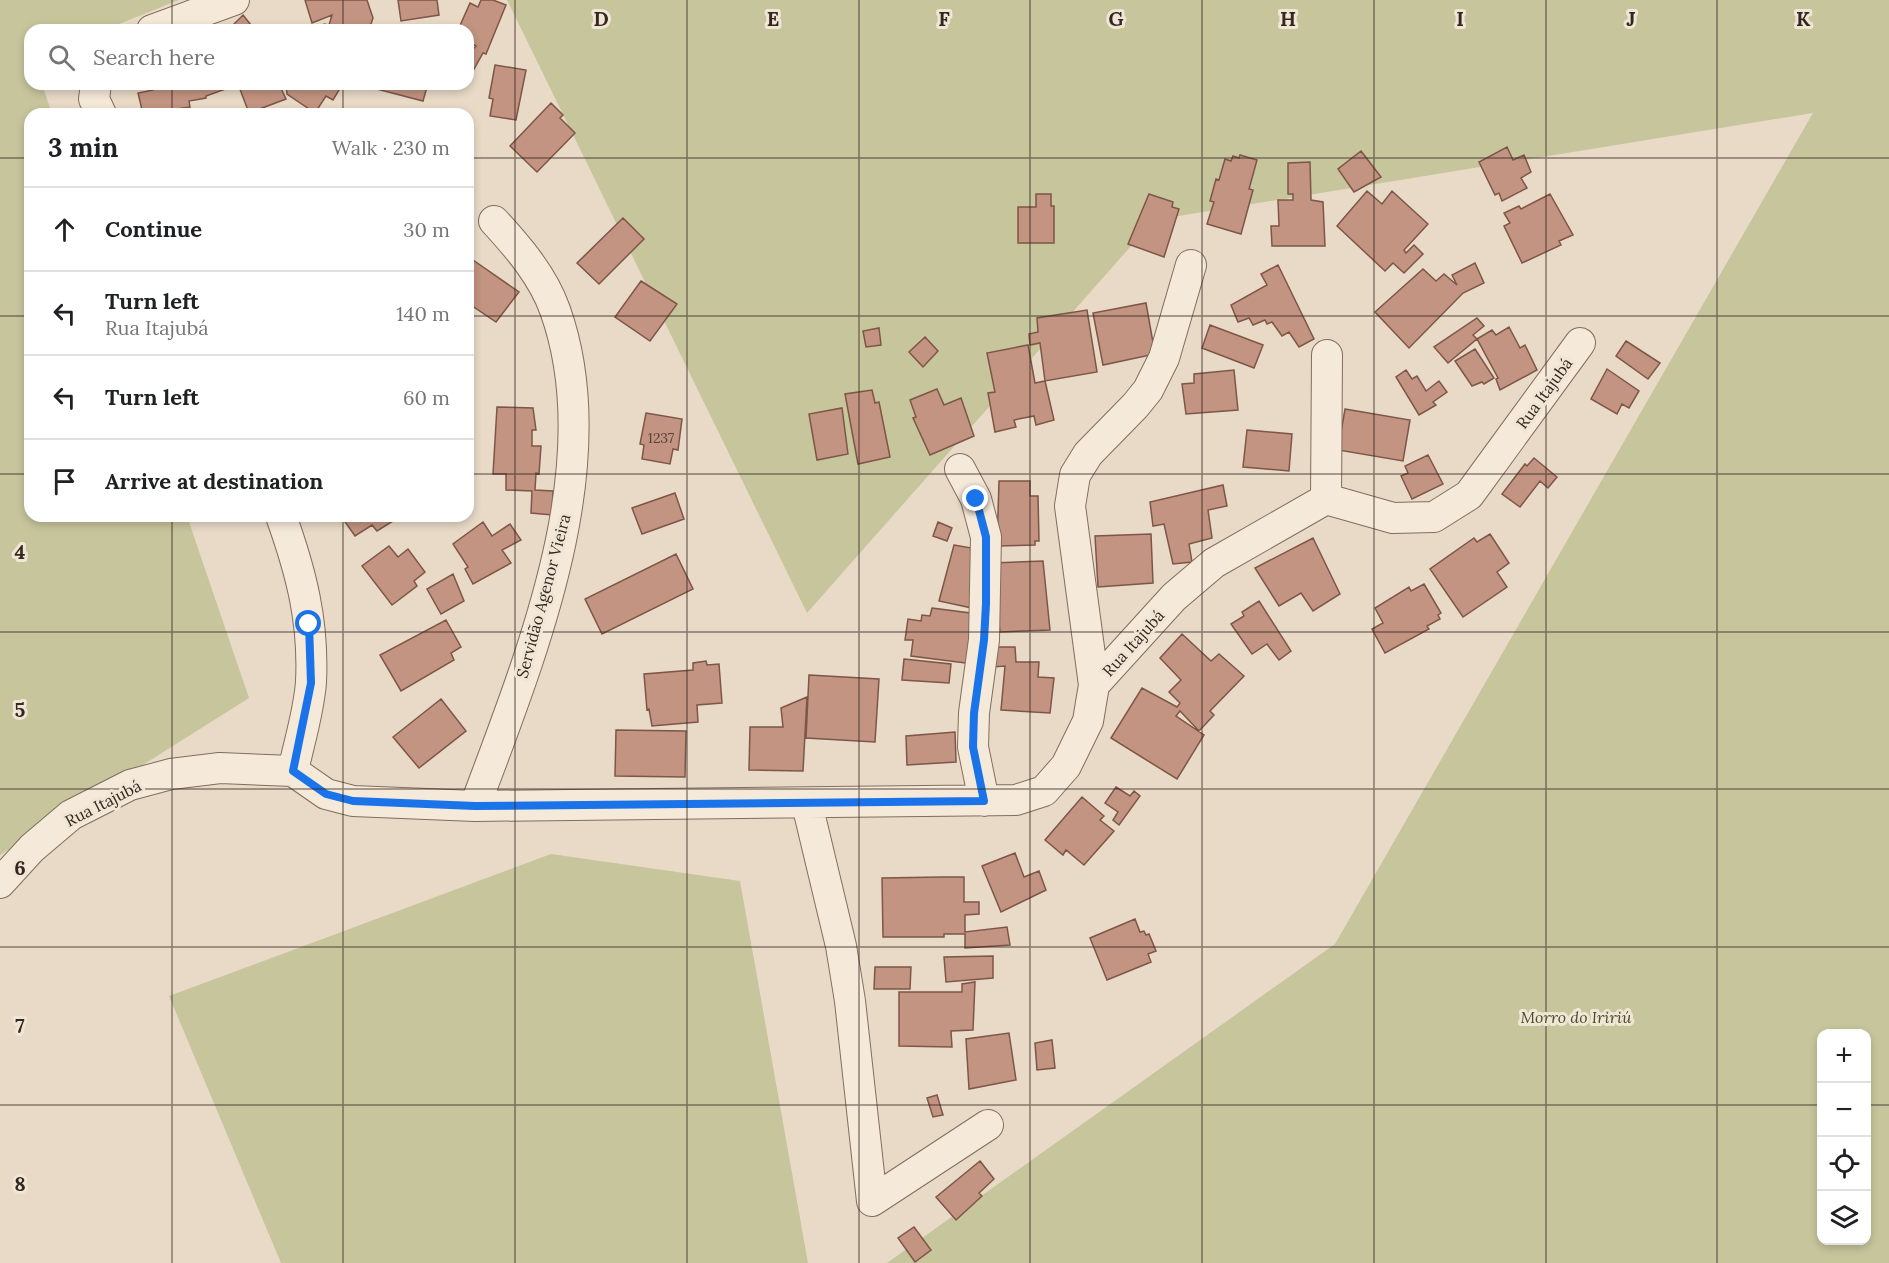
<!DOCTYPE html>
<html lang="en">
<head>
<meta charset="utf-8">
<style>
  body { margin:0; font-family:Lora,serif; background:#f6f6f6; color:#202124 }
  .controls { position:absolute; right:18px; bottom:18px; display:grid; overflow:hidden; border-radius:12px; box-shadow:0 3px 9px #0003 }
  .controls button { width:54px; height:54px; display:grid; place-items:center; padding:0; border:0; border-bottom:2px solid #e0e0e0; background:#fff; color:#202124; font:30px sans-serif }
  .stop { position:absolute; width:18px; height:18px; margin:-14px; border:4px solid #1a73e8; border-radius:50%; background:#fff }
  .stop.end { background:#1a73e8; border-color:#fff; box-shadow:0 2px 6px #0008 }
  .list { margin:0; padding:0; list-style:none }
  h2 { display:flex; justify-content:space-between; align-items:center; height:78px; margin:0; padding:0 24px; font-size:26px }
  h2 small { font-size:20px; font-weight:400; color:#757577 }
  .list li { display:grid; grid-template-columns:39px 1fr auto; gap:18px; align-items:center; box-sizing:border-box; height:84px; padding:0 24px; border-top:2px solid #e0e0e0 }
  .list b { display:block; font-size:22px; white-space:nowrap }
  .list p { margin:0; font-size:20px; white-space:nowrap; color:#757577 }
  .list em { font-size:20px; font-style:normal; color:#757577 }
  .icon { flex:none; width:33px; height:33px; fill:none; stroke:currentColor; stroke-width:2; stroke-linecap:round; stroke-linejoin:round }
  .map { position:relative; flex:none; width:1889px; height:1263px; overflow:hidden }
  .search { position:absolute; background:#fff; box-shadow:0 3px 9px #0003; left:24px; top:24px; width:450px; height:66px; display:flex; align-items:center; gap:15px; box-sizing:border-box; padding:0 21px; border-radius:18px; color:#757577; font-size:22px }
  .panel { position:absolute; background:#fff; box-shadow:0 3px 9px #0003; left:24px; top:108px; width:450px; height:414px; border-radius:18px }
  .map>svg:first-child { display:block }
</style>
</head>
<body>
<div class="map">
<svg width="1889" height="1263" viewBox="0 0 1889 1263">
  <rect width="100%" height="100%" fill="#e9dac7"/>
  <path fill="#c6c59c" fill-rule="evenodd" d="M0,0H179L104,30H30V84H42L52,114H30V516H187L249,698L0,855Z
    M507,0H1889V1263H887L1335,944L1813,113L1154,220L807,613ZM1822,1034H1866V1240H1822Z
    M551,854L740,881L808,1263H281L169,996Z"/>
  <path fill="#c29481" stroke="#7e5647" stroke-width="1.5" d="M305,0H367L373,18L369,30H322L324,24L329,25L332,15L312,23Z
    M398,0H437L439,15L401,21Z
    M481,0H493L506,5L486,54L483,53L469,78L468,45L474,48L476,46L468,42V30H458L470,3L478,7Z
    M243,15L255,30H228Z
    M495,65L526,70L516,120L490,116L493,99L489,98Z
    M151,84H170L171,87L185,84H226L228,88L206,96V98L189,101L190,107L143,114L138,93L153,90Z
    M238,84H279L286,99L249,113Z
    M286,84H340L342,85L333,100L326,96L315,113L287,94Z
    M370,84H416L427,87L423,101L369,87Z
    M551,103L563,115L560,118L575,133L537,172L510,146Z
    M1507,147L1513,160L1524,155L1531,172L1521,178L1527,188L1502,201L1499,193L1495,195L1479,162Z
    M1361,151L1381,177L1354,192L1338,169Z
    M1240,155L1257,160L1249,189L1253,190L1241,234L1207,224L1214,202L1210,201L1216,179L1219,180L1225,159L1231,161L1233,156L1239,158Z
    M1310,162L1311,200L1323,202L1325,246H1272L1271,226H1279L1278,200H1293V194H1288V163Z
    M1367,191L1382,204L1392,191L1428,224L1404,250L1406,253L1414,245L1423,254L1404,273L1393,263L1385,271L1337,226Z
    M1036,194H1051V206H1054V243H1018V207H1036Z
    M1149,194L1173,202L1172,207L1179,209L1164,257L1128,244Z
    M1550,194L1573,235L1559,241L1561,245L1522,263L1504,226L1510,223L1504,213L1519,206L1521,209Z
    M623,218L644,239L599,284L577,263Z
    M473,260L519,292L496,322L468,303V266Z
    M1475,263L1484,283L1463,293L1409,348L1375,312L1423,269L1436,281L1444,274L1457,285L1452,275Z
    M1278,265L1314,339L1299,347L1289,332L1282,336L1272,322L1267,324L1265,320L1253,325L1249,318L1238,322L1231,305L1267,285L1261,274Z
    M641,281L677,304L650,341L615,317Z
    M1146,303L1155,354L1103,365L1093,313Z
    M1087,310L1097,372L1045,381L1040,343L1030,345L1029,334L1038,332L1037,318Z
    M1477,318L1484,326L1473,335L1477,339L1492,330L1496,335L1509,327L1520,348L1525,345L1537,370L1500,390L1496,379L1498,378L1477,339L1448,363L1434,347Z
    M1210,325L1263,345L1254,368L1202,348Z
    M879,328L881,345L866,347L863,331Z
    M925,337L938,351L923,367L909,352Z
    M1626,341L1660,363L1648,379L1616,356Z
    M1028,345L1035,383L1045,381L1054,420L1036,425L1034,416L1014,420L1016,427L995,432L988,393L995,392L987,353Z
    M1475,349L1494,378L1484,384L1482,382L1472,386L1455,361Z
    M1607,369L1639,391L1629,408L1622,404L1617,414L1591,399Z
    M1234,370L1238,410L1186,414L1182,384L1194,383V374Z
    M1406,370L1412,379L1417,376L1426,391L1439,381L1447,392L1433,402L1436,405L1419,415L1396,377Z
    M937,389L944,405L961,398L974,436L930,455L913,418L916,417L910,400Z
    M872,390L875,403L879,402L890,457L858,464L845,394Z
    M497,407L533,408L536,430H532V446H541L539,474L536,473L535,490L553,491L552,515L531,513L532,491L506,490V474H493Z
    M842,408L848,454L817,460L809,414Z
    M1345,409L1410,420L1403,461L1338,450Z
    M646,413L682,419L678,450L673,449L670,464L642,459L644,445L640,444Z
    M1247,430L1292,434L1289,471L1243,467Z
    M1428,455L1443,484L1412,499L1401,476L1408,473L1405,466Z
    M1534,458L1557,477L1548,488L1540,481L1520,507L1502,494L1525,464L1527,466Z
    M999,481H1030V496H1038L1039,541H1035V545L997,546Z
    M1223,485L1227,506L1208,510L1212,538L1189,544L1192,562L1173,564L1164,524L1153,526L1150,502Z
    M675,493L684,519L642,534L632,508Z
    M341,516H401L377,531L372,525L355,536Z
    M483,522L492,536L510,524L521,540L502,550L511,563L473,584L465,569L468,567L453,544Z
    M938,522L952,528L947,541L933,536Z
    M1151,534L1153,583L1098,587L1095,536Z
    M1490,534L1509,563L1497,572L1507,587L1463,617L1430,569L1474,538L1477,542Z
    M1313,538L1340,594L1313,611L1301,593L1279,606L1255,568Z
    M954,545L977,549L972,608L939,601Z
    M389,546L398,557L408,549L425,572L414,581L417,586L392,605L362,566Z
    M676,554L693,589L602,634L585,599Z
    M1043,561L1050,630L1000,632L993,563Z
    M453,574L464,601L441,614L427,589Z
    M1424,584L1441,613L1438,615L1440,619L1427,626L1429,629L1385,653L1372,629L1383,623L1375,608L1409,587L1411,591Z
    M1259,601L1291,651L1279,660L1267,644L1252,654L1231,624L1244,616L1242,612Z
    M932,608L978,614L973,664L911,656L913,640H905L908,619L921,621L922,615L930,616Z
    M446,620L461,647L451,653L454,660L401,691L380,655Z
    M1182,634L1211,661L1219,654L1244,676L1210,711L1214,715L1199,731L1180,711L1176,716L1204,735L1177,779L1111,738L1142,688L1177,707L1180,703L1169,692L1181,680L1160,658Z
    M993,647H1015L1016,662H1039L1038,677L1054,678L1050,713L1001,710L1005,666L992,667Z
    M904,659L951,664L949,683L902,680Z
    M706,661L707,665L719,664L722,703L697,705L698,722L652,726L649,709L647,710L644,674L693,670V663Z
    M809,675L879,679L875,742L806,738Z
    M807,697L803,771L749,770L750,727H783L781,708Z
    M441,699L466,731L419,768L393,737Z
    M616,730L686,731L685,777L615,776Z
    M955,732L956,762L907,765L906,736Z
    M1116,787L1130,796L1134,791L1140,796L1119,825L1113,820L1118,812L1105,803Z
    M1082,797L1104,816L1100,820L1114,831L1084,865L1066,850L1063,855L1045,840Z
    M1015,853L1024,877L1039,871L1046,890L1001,912L982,866Z
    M941,877H964V902H979V914L965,915V932L1007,927L1010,945L965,948V934H944V937H883L882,878Z
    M1135,919L1140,932L1144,931L1146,935L1149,934L1156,951L1148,954L1151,962L1107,980L1090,938Z
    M993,956V978L946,982L944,957Z
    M875,967H911L910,989H874Z
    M975,982L973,1030L951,1031L952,1047L899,1046V992H962V984Z
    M1009,1033L1016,1080L969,1089L966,1039Z
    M1052,1040L1055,1068L1037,1070L1035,1043Z
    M937,1095L943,1115L933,1117L927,1098Z
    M980,1161L994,1179L979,1193L982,1196L956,1220L936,1197Z
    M914,1227L931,1250L915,1262L898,1238Z"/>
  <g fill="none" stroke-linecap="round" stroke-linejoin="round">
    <defs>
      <path id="street" d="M152,30L234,0
        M96,84L94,99L101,114
        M960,469L976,499L986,537L984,640L974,713L973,747L984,801
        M1326,499L1327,355
        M281,516C301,572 314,621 311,682C309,711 299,743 293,771
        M1094,685L1070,506L1075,475L1088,454L1135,406L1148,390L1164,358L1191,265
        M807,804L841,946L850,1001L872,1201L988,1125
        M475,806C529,660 611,466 555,310C543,276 518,247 494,221
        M0,883L32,848L71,815L130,785L171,774L220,768L293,771L326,794L353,801L475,806L1016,800L1044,791L1066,766L1088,721L1094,685L1174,597L1214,563L1326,499L1393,518L1434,517L1469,495L1580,343"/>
    </defs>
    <use href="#street" stroke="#826d5e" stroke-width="32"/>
    <use href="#street" stroke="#f5e9d9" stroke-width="30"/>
  </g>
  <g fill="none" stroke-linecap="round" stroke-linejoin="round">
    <path stroke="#1a73e8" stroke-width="8" d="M309,624L311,683L293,771L326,794L353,801L475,806L984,801L973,747L974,713L984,640L986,604V537L976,499"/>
  </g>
  <path fill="none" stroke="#342720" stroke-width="1.5" stroke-opacity="0.55" d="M172,0V30M343,0V30M515,0V1263M687,0V1263M859,0V1263M1030,0V1263M1202,0V1263M1374,0V1263M1546,0V1263M1717,0V1263M172,84V114M343,84V114M0,158H30M468,158H1889M0,316H30M468,316H1889M0,474H30M468,474H1889M172,516V1263M343,516V1263M0,632H1889M0,789H1889M0,947H1889M0,1105H1822M1866,1105H1889"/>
  <g text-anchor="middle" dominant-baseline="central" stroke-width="6" stroke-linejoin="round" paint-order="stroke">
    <g font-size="14" fill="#584238">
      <text x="661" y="438">1237</text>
    </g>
    <g font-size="16" fill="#342720" stroke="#f1e6d5">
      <text transform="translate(1544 393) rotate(-54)">Rua Itajubá</text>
      <text transform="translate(543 596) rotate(-75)">Servidão Agenor Vieira</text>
      <text transform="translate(1133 643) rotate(-48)">Rua Itajubá</text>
      <text transform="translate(103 803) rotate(-27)">Rua Itajubá</text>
    </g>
    <g font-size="16" font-style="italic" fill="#494e29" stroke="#f1e6d5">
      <text x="1576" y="1017">Morro do Iririú</text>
    </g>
  </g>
  <g font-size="20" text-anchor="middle" font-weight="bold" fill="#342720" stroke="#f1e6d5" stroke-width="6" stroke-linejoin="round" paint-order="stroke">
    <text x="601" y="26">D</text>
    <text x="773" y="26">E</text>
    <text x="944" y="26">F</text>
    <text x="1116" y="26">G</text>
    <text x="1288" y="26">H</text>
    <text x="1460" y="26">I</text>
    <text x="1631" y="26">J</text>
    <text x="1803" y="26">K</text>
    <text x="20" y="559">4</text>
    <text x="20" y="717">5</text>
    <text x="20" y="875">6</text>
    <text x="20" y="1033">7</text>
    <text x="20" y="1191">8</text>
  </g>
</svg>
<div class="controls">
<button>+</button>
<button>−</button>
<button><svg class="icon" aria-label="locate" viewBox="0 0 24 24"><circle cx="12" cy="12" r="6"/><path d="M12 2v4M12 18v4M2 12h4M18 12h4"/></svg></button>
<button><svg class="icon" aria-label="layers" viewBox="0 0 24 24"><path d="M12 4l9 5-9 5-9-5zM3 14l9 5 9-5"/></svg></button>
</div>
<div class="stop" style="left:309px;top:624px"></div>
<div class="stop end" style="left:976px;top:499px"></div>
<div class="search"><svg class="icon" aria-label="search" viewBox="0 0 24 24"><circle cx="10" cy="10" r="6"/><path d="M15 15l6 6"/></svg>Search here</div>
<section class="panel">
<h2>3 min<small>Walk · 230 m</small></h2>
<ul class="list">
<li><svg class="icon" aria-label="ahead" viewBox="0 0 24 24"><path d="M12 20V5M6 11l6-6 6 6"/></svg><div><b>Continue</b></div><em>30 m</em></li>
<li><svg class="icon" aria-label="left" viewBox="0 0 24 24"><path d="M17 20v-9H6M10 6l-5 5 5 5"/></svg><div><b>Turn left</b><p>Rua Itajubá</p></div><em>140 m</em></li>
<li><svg class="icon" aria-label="left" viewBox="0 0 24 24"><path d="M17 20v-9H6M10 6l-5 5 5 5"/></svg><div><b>Turn left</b></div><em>60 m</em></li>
<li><svg class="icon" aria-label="arrive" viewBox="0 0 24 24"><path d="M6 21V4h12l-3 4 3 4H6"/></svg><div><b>Arrive at destination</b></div></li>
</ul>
</section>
</div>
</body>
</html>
